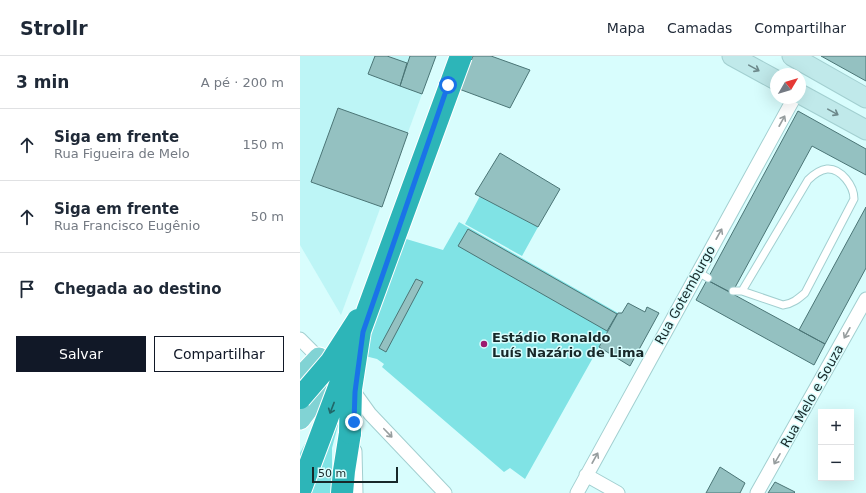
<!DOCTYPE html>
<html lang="pt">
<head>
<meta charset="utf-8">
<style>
  body { margin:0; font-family:"DejaVu Sans",sans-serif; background:#f6f6f7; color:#1f2937 }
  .controls { position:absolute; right:12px; bottom:12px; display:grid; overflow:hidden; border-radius:0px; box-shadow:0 4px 16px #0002 }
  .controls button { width:36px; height:36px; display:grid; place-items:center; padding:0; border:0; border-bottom:1px solid #e0e1e3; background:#fff; color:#1f2937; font:20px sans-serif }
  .compass { position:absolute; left:470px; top:12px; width:36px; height:36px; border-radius:50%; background:#fff; box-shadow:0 4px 16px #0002; rotate:52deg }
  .scale { position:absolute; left:12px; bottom:10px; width:86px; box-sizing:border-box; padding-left:4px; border:2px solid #172829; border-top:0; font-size:11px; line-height:14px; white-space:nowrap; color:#172829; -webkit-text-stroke:3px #d8fdfd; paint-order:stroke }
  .stop { position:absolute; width:12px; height:12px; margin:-9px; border:3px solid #1a73e8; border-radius:50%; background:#fff }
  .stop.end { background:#1a73e8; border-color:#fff; box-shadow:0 1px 4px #0008 }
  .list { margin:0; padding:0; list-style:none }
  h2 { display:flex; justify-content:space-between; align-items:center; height:52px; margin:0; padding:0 16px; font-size:17px }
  h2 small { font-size:13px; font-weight:400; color:#747a83 }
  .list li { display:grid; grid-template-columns:26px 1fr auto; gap:12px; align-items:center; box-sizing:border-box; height:72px; padding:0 16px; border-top:1px solid #e0e1e3 }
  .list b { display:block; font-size:15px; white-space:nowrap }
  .list p { margin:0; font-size:13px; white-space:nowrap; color:#747a83 }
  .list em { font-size:13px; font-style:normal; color:#747a83 }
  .actions { display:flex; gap:8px; padding:12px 16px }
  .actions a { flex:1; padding:9px 0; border:1px solid #111827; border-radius:0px; text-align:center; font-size:14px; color:#111827 }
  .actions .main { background:#111827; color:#fff }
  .icon { flex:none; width:22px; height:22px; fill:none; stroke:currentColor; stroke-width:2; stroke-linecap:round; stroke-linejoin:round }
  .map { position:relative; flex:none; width:566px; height:437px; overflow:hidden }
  header { display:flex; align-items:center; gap:24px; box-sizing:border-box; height:56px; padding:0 20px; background:#fff; border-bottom:1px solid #e0e1e3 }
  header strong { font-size:19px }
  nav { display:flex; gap:22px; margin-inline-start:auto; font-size:14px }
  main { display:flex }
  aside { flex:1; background:#fff }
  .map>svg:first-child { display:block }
</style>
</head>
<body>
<header>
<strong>Strollr</strong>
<nav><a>Mapa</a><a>Camadas</a><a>Compartilhar</a></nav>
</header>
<main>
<aside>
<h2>3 min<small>A pé · 200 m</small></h2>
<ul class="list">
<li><svg class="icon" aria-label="ahead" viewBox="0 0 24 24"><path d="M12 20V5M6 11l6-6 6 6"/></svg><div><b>Siga em frente</b><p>Rua Figueira de Melo</p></div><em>150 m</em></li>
<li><svg class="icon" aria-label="ahead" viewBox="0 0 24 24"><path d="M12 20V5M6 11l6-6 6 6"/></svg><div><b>Siga em frente</b><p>Rua Francisco Eugênio</p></div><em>50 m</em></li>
<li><svg class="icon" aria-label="arrive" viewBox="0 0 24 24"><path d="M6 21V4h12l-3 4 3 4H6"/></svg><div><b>Chegada ao destino</b></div></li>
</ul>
<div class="actions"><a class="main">Salvar</a><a>Compartilhar</a></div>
</aside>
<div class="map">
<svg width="566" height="437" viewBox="0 0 566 437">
  <rect width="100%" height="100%" fill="#d8fdfd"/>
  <path fill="#bdf5f6" d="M0,0H136L41,259L0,189Z"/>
  <path fill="#80e3e5" d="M180,140L238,171L222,200L165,168Z
    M159,166L318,257L225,423L210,412L204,416L82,311L84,308L77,303L65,300L74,256L103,182L143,194Z
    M38,325L47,335L32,392V437H0V397Z"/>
  <path fill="#94c1c1" stroke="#4b7576" d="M75,0H87L107,7L100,30L68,18Z
    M110,0H136L122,38L100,30Z
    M173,0H191L230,14L210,52L159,33Z
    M521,0H566V25Z
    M38,52L108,77L82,151L11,126Z
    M498,55L566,93V119L512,90L432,237L407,224Z
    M200,97L260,133L238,171L175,138Z
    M566,151V212L525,288L499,274Z
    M168,173L317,258L307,275L158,190Z
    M116,223L123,226L86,296L79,292Z
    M407,224L525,288L514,309L396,244Z
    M328,247L345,256L347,251L359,257L330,310L299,291L318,257H322Z
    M420,411L445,427L440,437H406Z
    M475,426L495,436L494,437H468Z"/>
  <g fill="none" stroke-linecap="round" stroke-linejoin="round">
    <defs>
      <path id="lane" d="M398,216L408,222
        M433,235H442L483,249C492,248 498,243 505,237L554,143C554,130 541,112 527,113C519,114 513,119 508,124L442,235"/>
      <path id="street" d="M0,283L24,307
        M52,333L70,358L145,437
        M55,395L56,437
        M286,419L318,437
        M277,437L494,42
        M457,437L566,243"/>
      <path id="secondary" d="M432,0L476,24
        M492,0L566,42
        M500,38L566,74"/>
      <path id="primary" d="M0,322L19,302
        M0,363L35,316"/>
      <path id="highway" d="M42,437L44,415L50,377"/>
    </defs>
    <use href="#lane" stroke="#a2cfd0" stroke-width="9"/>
    <use href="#street" stroke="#a2cfd0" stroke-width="15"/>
    <use href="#secondary" stroke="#a2cfd0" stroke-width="21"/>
    <use href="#primary" stroke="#fff" stroke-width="23"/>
    <use href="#highway" stroke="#fff" stroke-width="24"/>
    <use href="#lane" stroke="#fff" stroke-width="7"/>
    <use href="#street" stroke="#fff" stroke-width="13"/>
    <use href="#secondary" stroke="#c0e9ea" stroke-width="19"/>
    <use href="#primary" stroke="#81d3d4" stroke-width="21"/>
    <use href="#highway" stroke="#2db5b8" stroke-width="22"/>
    <defs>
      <path id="highway-bridge" d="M0,342L31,306L58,264
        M50,377L51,333L60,275L161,0
        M0,435L45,315"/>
    </defs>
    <use href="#highway-bridge" stroke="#fff" stroke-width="24" stroke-linecap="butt"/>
    <use href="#highway-bridge" stroke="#2db5b8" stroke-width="22"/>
  </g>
  <defs><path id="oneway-shaft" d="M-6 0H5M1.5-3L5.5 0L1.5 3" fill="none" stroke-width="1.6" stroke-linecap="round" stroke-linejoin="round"/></defs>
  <g stroke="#6c888a">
    <use href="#oneway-shaft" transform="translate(454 12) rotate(29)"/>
    <use href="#oneway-shaft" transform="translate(533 56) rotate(29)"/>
  </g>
  <g stroke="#979e9f">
    <use href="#oneway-shaft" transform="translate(482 65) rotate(-61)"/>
    <use href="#oneway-shaft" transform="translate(419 178) rotate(-61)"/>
    <use href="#oneway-shaft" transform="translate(547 277) rotate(119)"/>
    <use href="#oneway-shaft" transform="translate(88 377) rotate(46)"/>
    <use href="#oneway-shaft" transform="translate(295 402) rotate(-61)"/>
    <use href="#oneway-shaft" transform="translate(477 403) rotate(120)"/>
  </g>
  <use stroke="#216769" href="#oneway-shaft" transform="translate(32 352) rotate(111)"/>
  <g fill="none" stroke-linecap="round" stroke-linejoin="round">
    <path stroke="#1a73e8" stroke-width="5" d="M54,366L55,336L63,276L148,29"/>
  </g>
  <circle fill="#9d1b6e" stroke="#d8fdfd" stroke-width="1.5" cx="184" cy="288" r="4"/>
  <g text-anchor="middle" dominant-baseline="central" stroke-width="3" stroke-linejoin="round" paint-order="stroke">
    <g font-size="13" fill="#172829" stroke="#d8fdfd">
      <text transform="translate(385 239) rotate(-61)">Rua Gotemburgo</text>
      <text transform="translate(512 340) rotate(-61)">Rua Melo e Souza</text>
    </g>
    <g font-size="13" font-weight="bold" fill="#172829" stroke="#d8fdfd" text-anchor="start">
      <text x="192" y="281">Estádio Ronaldo<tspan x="192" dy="15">Luís Nazário de Lima</tspan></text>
    </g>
  </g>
</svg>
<div class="controls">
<button>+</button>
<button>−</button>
</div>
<svg class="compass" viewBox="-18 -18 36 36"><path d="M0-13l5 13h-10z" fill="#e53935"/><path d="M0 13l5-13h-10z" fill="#747a83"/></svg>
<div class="scale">50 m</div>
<div class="stop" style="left:148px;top:29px"></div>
<div class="stop end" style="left:54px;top:366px"></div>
</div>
</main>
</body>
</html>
